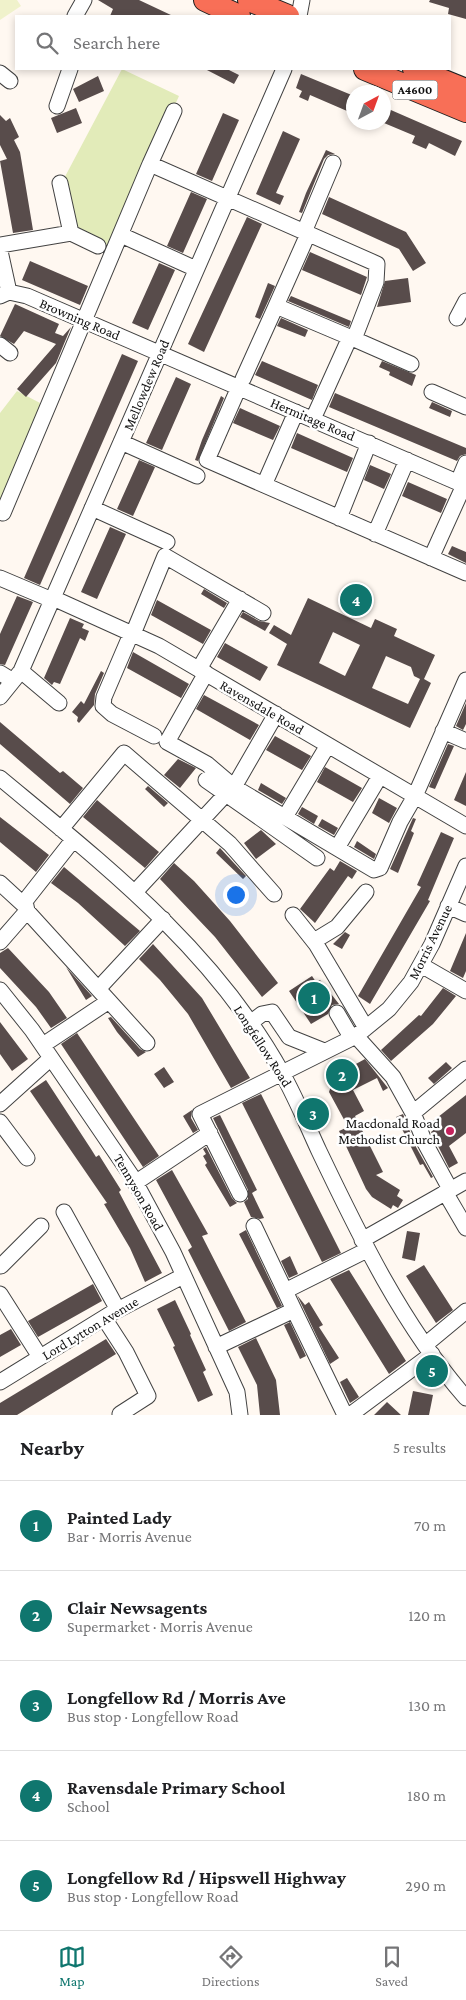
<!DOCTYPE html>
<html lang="en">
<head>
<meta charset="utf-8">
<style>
  body { margin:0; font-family:"Crimson Pro",serif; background:#f6f6f6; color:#202124 }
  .compass { position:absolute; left:346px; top:85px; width:45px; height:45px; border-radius:50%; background:#fff; box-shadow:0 2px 8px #0003; rotate:41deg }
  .you { position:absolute; left:235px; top:894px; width:18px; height:18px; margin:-12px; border:4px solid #fff; border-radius:50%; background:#1a73e8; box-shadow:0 0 0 8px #1a73e833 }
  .badge { display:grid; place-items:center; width:32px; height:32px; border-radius:50%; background:#0f766e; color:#fff; font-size:16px; font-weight:700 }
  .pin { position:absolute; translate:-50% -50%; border:2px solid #fff; box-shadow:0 1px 5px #0006 }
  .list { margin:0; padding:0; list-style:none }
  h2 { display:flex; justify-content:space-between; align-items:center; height:65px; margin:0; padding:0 20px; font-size:21px }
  h2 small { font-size:16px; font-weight:400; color:#757577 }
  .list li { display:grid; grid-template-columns:32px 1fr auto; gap:15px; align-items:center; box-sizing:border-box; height:90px; padding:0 20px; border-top:1px solid #e0e0e0 }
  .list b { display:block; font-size:19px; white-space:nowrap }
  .list p { margin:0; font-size:16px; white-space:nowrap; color:#757577 }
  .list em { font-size:16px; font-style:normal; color:#757577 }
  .icon { flex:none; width:28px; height:28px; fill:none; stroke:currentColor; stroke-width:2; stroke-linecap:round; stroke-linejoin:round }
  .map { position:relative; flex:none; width:466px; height:1415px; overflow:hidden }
  .search { position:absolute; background:#fff; box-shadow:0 2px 8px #0003; left:15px; right:15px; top:15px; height:55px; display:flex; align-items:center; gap:12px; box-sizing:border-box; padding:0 18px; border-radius:0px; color:#757577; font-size:19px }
  .sheet { height:515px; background:#fff }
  nav { display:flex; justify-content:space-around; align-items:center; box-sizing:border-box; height:70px; border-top:1px solid #e0e0e0; background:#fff; font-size:14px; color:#757577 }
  nav a { display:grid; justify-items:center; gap:2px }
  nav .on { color:#0f766e }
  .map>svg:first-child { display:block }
</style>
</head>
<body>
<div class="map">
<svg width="466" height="1415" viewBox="0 0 466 1415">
  <rect width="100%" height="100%" fill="#fff8f1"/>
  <path fill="#e2ebb9" d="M122,69L179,96L109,249L67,226L59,188Z
    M17,391L42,404L0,502V413Z"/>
  <path fill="#f0f2cb" d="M0,0H17L21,6L0,20Z"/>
  <path fill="#584c4b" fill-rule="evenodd" d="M98,0H139L173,16H110L113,9Z
    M430,0H466V19L448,14L449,8L429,2Z
    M205,69H227L239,75L234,84Z
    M301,74L354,96V114L310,95L308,101L299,97L302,91L296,88Z
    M98,76L104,91L79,102L73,89Z
    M384,107L462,141L455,156L429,143L426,149L412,143L415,136L384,123Z
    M76,108L82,123L57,133L51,118Z
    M223,113L239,120L212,181L196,174Z
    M0,115L6,121L10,118L19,137L14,140L20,152L33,230L13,233L0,161L7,159L0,145Z
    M283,131L300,139L276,193L284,196L280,205L256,194Z
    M326,150L335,154L328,155L324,159L302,213L299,212L306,193Z
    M191,192L207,199L183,253L167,246Z
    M329,197L406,232L426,263L413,271L399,249L322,214Z
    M247,217L262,224L204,352L188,344Z
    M310,252L367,277L361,295L302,270Z
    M30,261L88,286L80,305L22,280Z
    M159,263L175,270L148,330L132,323Z
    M408,278L411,302L377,307L385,281Z
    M268,283L275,286L260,319L255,317Z
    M291,296L351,321L349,327L288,301Z
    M15,304L59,324L55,333L63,336L71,327L56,363L26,397L17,389L56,344L24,331L14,344L0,336Z
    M281,318L308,330L305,337L277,326Z
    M122,354L138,361L40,585L24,578Z
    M262,361L318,385L312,400L255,375Z
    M382,361L416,375L412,386L389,375L390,372L379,367Z
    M176,377L191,384L162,450L146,443Z
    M335,393L466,448V454L460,456L457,461L329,407Z
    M221,396L224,398L198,461L195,460L202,440Z
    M432,402L452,411L450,417L429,408Z
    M240,408L280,426L273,440L233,423Z
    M297,433L353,458L347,472L291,448Z
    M139,460L155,467L133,516L117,509Z
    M370,465L391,474L384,489L364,480Z
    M408,482L447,499L441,513L402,496Z
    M110,527L126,534L97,599L81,592Z
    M452,546L466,552V563L448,554Z
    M204,589L227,603L224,608L201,594Z
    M17,596L33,602L5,665L0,664V634Z
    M308,598L371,628L375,619L397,629L394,636L435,655L424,679L431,683L410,728L277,665L287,644L269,633L274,625L291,635ZM333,632L360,645L345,676L319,663ZM386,656L411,667L414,676L420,679L408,704L372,688Z
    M157,600L211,630L203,644L151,615Z
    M243,612L259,621L270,623L265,631L240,617Z
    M70,618L84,624L82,628L89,631L85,641L80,638L60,684L54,682L52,685L44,678Z
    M225,643L268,667L260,681L217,657Z
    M133,652L189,684L181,698L127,668Z
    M101,671L104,673L95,694L94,705L79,723L77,721L78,717L72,712L81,701L84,704Z
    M204,695L259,725L250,740L196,709Z
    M466,703V724L463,730L456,726Z
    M0,722L60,773L63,771L83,788L70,804L0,744Z
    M275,736L311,756L302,770L266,750Z
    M448,744L454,746L435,789L429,787Z
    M178,759L196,768L180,788L164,775Z
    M325,767L362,788L353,802L317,782Z
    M466,772V806L454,800Z
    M261,783L286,798L282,804L258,790Z
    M148,786L168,803L164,807L145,789Z
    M379,798L397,808L389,823L372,813Z
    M97,800L159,852L145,868L83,817Z
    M302,807L318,816L314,824L298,814Z
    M0,817L49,855L36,872L0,842Z
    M413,818L416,819L411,831L414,833L398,873L390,869Z
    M322,819L338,828L334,835L318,826Z
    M261,830L276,844L256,859L244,843Z
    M441,832L454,838L428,900L430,901L370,1004L358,996L421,887L417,885Z
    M357,841L376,854L374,859L354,847Z
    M220,848L246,876L243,879L216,853Z
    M340,861L357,871L352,879L348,876L315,923L300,909L330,868L334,871Z
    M174,863L194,881L230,921L278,983L262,997L215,937L160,879Z
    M64,867L140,931L125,946L78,903L51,883Z
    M345,932L350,935L342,949L333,944Z
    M466,933V971L463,978L450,971Z
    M153,944L202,998L250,1078L231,1088L188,1014L160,980L139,959Z
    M8,948L49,992L67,1018L51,1028L36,1007L0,968V953Z
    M66,967L92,996L86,1000Z
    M312,976L316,982L320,980L339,1004L332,1005L328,1014L311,1024L289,991Z
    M443,988L456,996L433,1024L391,1061L381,1050L419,1015L421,1016Z
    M111,1017L140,1049L146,1052L138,1057L117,1032L108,1018Z
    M0,1022L28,1059L12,1071L0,1054Z
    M77,1033L159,1156L143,1167L61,1044Z
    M365,1059L388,1088L383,1091L377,1078L353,1090L364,1111L355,1116L383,1172L376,1175L400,1190L397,1196L403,1200L398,1208L393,1205L391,1209L372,1197L366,1189L339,1131L348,1127L329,1092L337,1068L352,1061L354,1065Z
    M446,1062L452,1068L434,1084L428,1078Z
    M164,1067L174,1082L164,1088L154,1074Z
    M46,1080L91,1149L96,1157L99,1155L121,1190L119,1192L162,1273L145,1282L130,1248L104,1204L107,1203L30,1091Z
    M261,1094L341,1253L322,1262L242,1103Z
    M466,1095V1133L449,1146L458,1163L449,1168L431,1132L437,1127L433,1121Z
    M192,1110L191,1118L198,1130L193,1133L183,1116Z
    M403,1114L416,1147L433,1177L431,1178L423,1164L420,1165L396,1117Z
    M220,1115L257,1190L252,1193L264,1218L260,1219L251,1217L244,1202L248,1199V1190L213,1118Z
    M206,1147L232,1198L237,1203L230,1207L205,1165L207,1163L203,1156L206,1154L203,1149Z
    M172,1170L208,1234L202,1236L246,1322L229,1331L188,1250L192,1247L156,1180Z
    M246,1230L282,1306L277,1308L239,1234Z
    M407,1231L420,1233L415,1261L402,1258Z
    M290,1256L298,1274L289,1278L281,1261Z
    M424,1265L453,1310L436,1323L406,1276Z
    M349,1270L406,1361L389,1374L330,1279Z
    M93,1284L102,1301L38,1337L28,1321Z
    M297,1295L305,1305L309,1302L323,1325L319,1327L339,1358L330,1364Z
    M175,1300L191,1334L190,1335L206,1370L203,1372L213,1395L198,1402L173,1347L175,1346L157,1309Z
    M290,1322L306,1356L300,1359L284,1325Z
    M11,1329L21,1345L0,1357V1335Z
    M256,1338L276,1380L280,1415H260L257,1385L238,1347Z
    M106,1339L116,1354L17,1415H0V1403Z
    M347,1378L359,1397L350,1403L340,1382Z
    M413,1391L433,1395L429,1415H408Z
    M387,1402L401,1415H374Z"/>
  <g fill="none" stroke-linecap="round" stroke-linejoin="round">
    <defs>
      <path id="minor" d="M75,16L84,0
        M299,16L302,0
        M0,73L10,81
        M57,106L70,69
        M174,111L150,164L377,264L376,282L354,339L411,364
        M60,183L71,233
        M304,232L333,163
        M308,234L276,306L354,339
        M121,235L196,269
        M0,245L71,233L98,246
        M0,251L9,292
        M0,296L9,292L27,296L466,486
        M457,318L466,301
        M0,345L10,353
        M243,379L276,306
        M239,387L207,460L466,573
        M432,392L466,407
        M313,419L350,337
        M121,442L197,476
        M458,482L466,463
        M264,485L296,412
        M92,508L167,542
        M3,513L150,164
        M339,518L369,443
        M375,534L407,460
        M431,558L464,485
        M0,578L52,600
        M53,598L159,646L466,826
        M131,634L104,697L103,706L112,714L154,736
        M133,634L165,556L263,613
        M199,669L240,599
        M21,671L59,703
        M0,673L13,681
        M206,673L167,742L207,764L234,787L374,870L380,868L400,822L415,796L466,680
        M0,697L21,671L284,69
        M443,731L466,741
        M0,778C106,866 214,950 282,1073C296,1098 307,1125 319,1151C360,1237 403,1326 466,1398
        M206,780L317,858
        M234,787L276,714
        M285,817L328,745
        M61,829L124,753L230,844L274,894
        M73,840L25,901L27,911L109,1001
        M337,848L380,776
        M0,883L25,906
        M135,892L225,795
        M448,906L466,914
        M293,915L316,944
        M0,942L27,911
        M421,965L466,991
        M98,989L163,919
        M0,990L32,1030L133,1178L173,1252L237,1392L240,1415
        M337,1013L351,1037
        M250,1023L262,1014L272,1012L289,1037L324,1051
        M366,1028L316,944L319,938L337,927L366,892
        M356,1036L393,1077L413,1113
        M43,1045L109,1001L147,1043
        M0,1104L51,1058
        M0,1122L27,1158
        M135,1183L210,1133
        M450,1189L425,1143L413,1113L466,1069
        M445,1192L466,1228
        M240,1194L200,1114L356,1036L389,1009L411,982L432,944L466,866
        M64,1212L118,1310
        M254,1226L294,1310
        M362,1240L466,1181
        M1,1266L41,1226
        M285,1291L367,1250
        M0,1294L40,1357
        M104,1318L126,1352L148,1396L120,1414
        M425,1345L466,1311
        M216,1347L294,1310L345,1415
        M0,1382L112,1313L183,1276
        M350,1415L432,1354"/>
      <path id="highway" d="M205,0L239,16
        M249,0L288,16
        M365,69L466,111
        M414,69L466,90"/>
    </defs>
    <use href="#minor" stroke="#424242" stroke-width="17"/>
    <use href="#highway" stroke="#202020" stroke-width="24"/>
    <use href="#minor" stroke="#fff" stroke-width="15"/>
    <use href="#highway" stroke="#f86f57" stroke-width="22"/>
  </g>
  <circle fill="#c4235c" stroke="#fff" stroke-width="2" cx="450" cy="1131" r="5"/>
  <g text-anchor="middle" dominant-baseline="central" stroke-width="5" stroke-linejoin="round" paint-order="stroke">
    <rect fill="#fff" stroke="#575757" stroke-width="1" x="392.5" y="80.5" width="45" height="19" rx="4"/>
    <g font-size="12" font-weight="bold" fill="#0f0f0f">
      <text x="415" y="90">A4600</text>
    </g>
    <g font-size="14" fill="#0f0f0f" stroke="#fff">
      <text transform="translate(80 319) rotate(23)">Browning Road</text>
      <text transform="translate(146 385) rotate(-67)">Mellowdew Road</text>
      <text transform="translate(313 419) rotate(23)">Hermitage Road</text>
      <text transform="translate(262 707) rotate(30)">Ravensdale Road</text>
      <text transform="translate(430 942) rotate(-64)">Morris Avenue</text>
      <text transform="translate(263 1046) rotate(57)">Longfellow Road</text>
      <text transform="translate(139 1192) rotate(60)">Tennyson Road</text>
      <text transform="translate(90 1328) rotate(-31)">Lord Lytton Avenue</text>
    </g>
    <g font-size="14" fill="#0f0f0f" stroke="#fff" text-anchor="end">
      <text x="440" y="1123">Macdonald Road<tspan x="440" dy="16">Methodist Church</tspan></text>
    </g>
  </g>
</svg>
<svg class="compass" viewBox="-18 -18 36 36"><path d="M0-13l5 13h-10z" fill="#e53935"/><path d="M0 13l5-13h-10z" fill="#757577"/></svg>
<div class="you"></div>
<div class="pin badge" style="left:314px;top:998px">1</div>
<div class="pin badge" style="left:342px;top:1075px">2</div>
<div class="pin badge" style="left:313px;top:1114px">3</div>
<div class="pin badge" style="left:356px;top:600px">4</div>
<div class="pin badge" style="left:432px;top:1371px">5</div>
<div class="search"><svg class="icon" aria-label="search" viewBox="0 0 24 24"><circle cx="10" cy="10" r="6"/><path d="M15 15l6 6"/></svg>Search here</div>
</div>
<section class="sheet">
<h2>Nearby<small>5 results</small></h2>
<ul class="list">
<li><span class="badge">1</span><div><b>Painted Lady</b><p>Bar · Morris Avenue</p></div><em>70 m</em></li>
<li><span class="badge">2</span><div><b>Clair Newsagents</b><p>Supermarket · Morris Avenue</p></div><em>120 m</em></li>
<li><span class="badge">3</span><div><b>Longfellow Rd / Morris Ave</b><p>Bus stop · Longfellow Road</p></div><em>130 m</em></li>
<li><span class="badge">4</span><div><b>Ravensdale Primary School</b><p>School</p></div><em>180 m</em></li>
<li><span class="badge">5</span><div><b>Longfellow Rd / Hipswell Highway</b><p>Bus stop · Longfellow Road</p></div><em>290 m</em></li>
</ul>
</section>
<nav>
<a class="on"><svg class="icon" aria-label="map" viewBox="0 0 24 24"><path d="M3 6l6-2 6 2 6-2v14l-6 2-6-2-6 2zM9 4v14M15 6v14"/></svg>Map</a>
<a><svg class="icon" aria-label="directions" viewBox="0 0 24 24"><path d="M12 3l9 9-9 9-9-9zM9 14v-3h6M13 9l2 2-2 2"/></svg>Directions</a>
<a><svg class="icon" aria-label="saved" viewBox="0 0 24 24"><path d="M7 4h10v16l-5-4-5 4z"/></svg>Saved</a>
</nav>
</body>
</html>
